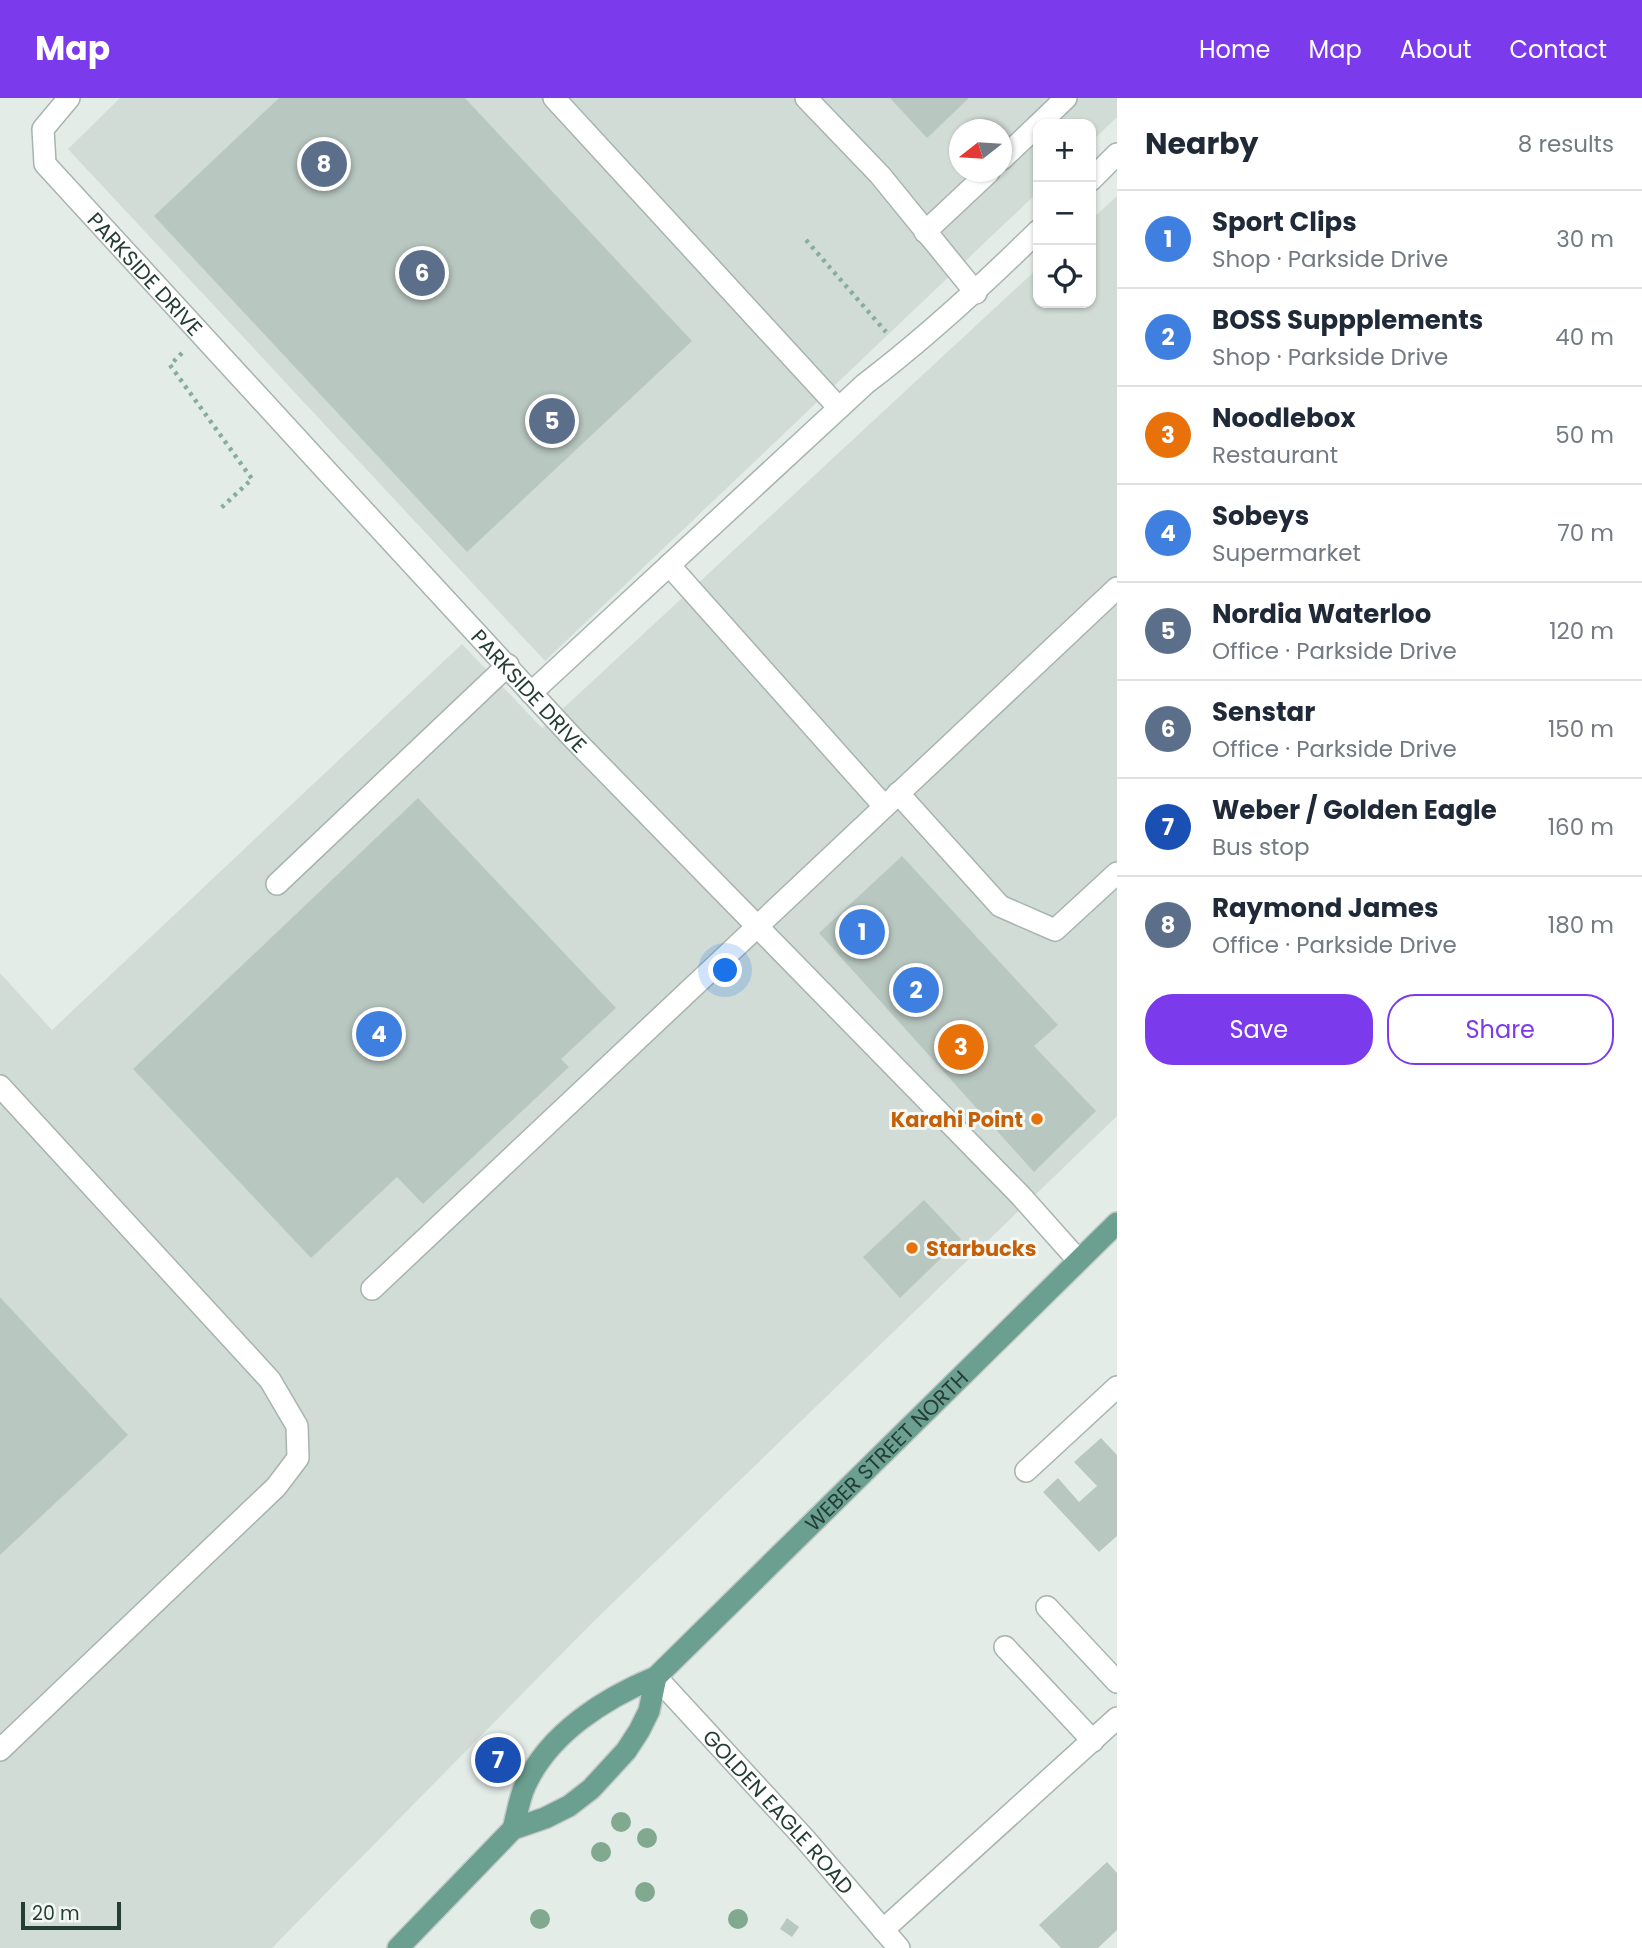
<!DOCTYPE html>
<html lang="en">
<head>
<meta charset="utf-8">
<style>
  body { margin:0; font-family:Poppins,sans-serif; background:#f6f6f7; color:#1f2937 }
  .controls { position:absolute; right:21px; top:21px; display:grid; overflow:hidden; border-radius:14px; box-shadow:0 2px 5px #0004 }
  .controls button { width:63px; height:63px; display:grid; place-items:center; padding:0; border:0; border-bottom:2px solid #e0e1e3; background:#fff; color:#1f2937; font:35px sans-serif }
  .compass { position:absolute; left:949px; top:21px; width:63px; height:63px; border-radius:50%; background:#fff; box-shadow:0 2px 5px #0004; rotate:253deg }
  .scale { position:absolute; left:21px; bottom:18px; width:100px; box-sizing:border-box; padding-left:7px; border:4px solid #243d35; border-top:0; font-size:19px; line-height:24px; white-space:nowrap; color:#243d35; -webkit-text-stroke:5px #f4f9f6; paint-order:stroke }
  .you { position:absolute; left:726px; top:873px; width:24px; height:24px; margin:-18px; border:5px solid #fff; border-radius:50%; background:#1a73e8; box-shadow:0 0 0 10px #1a73e833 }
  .badge { display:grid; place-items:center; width:46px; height:46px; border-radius:50%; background:#7c3aed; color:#fff; font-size:23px; font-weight:700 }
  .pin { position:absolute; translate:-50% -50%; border:4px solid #fff; box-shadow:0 2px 7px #0006 }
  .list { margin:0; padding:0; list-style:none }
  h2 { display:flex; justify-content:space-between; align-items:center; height:91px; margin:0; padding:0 28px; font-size:30px }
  h2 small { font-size:23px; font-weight:400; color:#747a83 }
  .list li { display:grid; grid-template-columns:46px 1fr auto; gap:21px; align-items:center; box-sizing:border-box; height:98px; padding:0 28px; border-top:2px solid #e0e1e3 }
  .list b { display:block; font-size:26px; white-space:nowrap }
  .list p { margin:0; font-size:23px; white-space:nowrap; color:#747a83 }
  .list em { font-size:23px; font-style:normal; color:#747a83 }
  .actions { display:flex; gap:14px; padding:21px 28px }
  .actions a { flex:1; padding:16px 0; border:2px solid #7c3aed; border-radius:28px; text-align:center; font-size:24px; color:#7c3aed }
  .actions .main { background:#7c3aed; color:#fff }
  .icon { flex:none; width:38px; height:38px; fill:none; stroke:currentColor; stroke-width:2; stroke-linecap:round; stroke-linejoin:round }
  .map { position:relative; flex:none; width:1117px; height:1850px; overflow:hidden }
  header { display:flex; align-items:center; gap:42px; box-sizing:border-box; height:98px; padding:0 35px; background:#7c3aed; color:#fff }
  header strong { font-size:33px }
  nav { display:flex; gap:38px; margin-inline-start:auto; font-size:24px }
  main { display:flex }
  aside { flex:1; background:#fff }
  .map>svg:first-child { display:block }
</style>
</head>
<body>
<header>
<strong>Map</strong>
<nav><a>Home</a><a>Map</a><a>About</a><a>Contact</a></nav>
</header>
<main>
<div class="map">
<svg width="1117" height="1850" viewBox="0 0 1117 1850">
  <rect width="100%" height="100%" fill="#e4ece8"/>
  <path fill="#d2dcd7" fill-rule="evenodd" d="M120,0H1117V19L1091,44V26H1038V94L545,563L68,51ZM960,32H1002V74H960Z
    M1117,98V1018L592,1525L272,1850H0V875L52,932L462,546L542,630L1038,170V205H1091V122Z"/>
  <path fill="#b9c7c1" d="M279,0H465L692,243L467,454L154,118Z
    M890,0H969L927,40Z
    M418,700L616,910L561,961L569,969L423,1106L397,1079L311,1160L133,971Z
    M902,758L1058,927L1034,948L1096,1013L1034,1074L819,835Z
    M924,1102L961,1141L900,1200L863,1159Z
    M0,1199L128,1337L0,1457Z
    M1101,1340L1117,1357V1438L1099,1454L1043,1394L1058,1380L1079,1404L1097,1388L1074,1364Z
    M1107,1764L1117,1775V1832L1098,1850H1061L1039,1827Z
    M787,1820L799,1829L792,1839L780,1831Z"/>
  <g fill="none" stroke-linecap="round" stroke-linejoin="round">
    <defs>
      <g id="minor">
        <path id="s1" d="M69,0L43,31L45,66C220,258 396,448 572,639L1021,1098L1078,1162"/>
        <path d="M554,0L839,310"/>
        <path d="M806,0L880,77L976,195"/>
        <path d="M1039,26L1066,0"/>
        <path d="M1002,61L1038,27"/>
        <path d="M1091,82L1117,56"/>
        <path d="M925,134L989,74"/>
        <path d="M669,467L884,708"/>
        <path d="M531,595L865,286C927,239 983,187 1038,133"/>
        <path d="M898,695L1000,808L1055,832L1117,775"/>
        <path d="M277,786L508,567"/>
        <path d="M0,988L270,1282L297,1328L298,1360L276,1389L0,1652"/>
        <path d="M372,1191L1117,490"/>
        <path d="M1026,1373L1117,1289"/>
        <path d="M1047,1509L1117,1584"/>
        <path d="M1005,1549L1093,1643"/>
        <path id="s2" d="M656,1579L805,1741L899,1850"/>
        <path d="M883,1832L1117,1620"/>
      </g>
      <g id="major">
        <path id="s3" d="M513,1731C517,1717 519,1701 525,1688C549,1635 605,1600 656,1579L1117,1125"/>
        <path d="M398,1850L513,1731L545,1720L569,1708L591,1691L626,1653L639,1633L649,1613L656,1579"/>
      </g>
    </defs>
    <use href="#minor" stroke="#a7b4af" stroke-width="24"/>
    <use href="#major" stroke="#c2c9c6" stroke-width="24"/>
    <path stroke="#86ae9f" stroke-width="4.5" stroke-dasharray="3.5 5" stroke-linecap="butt" d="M806,142L886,234
      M182,255L170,267L252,381L220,411"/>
    <use href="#minor" stroke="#fff" stroke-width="21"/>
    <use href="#major" stroke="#6b9f8f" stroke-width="21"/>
  </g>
  <g fill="#81a98f">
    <circle cx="621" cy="1724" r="10"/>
    <circle cx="647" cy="1740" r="10"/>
    <circle cx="601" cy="1754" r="10"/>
    <circle cx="645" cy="1794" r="10"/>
    <circle cx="540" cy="1821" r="10"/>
    <circle cx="738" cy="1821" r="10"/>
  </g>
  <g fill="#e8710a" stroke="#f4f9f6" stroke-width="2.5">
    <circle cx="1037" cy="1021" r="7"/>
    <circle cx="912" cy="1150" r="7"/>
  </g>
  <g text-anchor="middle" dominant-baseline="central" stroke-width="6" stroke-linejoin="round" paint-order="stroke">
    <g font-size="21" fill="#243d35" stroke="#f4f9f6">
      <text stroke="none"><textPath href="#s1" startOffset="224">PARKSIDE DRIVE</textPath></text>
      <text stroke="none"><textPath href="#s1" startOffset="791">PARKSIDE DRIVE</textPath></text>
      <text stroke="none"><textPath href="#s3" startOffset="542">WEBER STREET NORTH</textPath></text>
      <text stroke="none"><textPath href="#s2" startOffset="182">GOLDEN EAGLE ROAD</textPath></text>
    </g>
    <g font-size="21" font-weight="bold" fill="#c56008" stroke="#f4f9f6" text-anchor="end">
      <text x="1023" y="1021">Karahi Point</text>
      <text x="926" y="1150" text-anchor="start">Starbucks</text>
    </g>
  </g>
</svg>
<div class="controls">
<button>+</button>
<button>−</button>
<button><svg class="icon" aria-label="locate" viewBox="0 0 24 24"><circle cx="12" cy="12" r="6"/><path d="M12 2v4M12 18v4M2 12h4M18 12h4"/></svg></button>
</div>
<svg class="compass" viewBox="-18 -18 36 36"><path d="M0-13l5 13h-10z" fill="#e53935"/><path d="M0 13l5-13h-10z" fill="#747a83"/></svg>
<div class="scale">20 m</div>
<div class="you"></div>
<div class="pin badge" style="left:862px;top:834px;background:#3f7fe0">1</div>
<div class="pin badge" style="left:916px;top:892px;background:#3f7fe0">2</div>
<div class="pin badge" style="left:961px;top:949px;background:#e8710a">3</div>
<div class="pin badge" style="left:379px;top:936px;background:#3f7fe0">4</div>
<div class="pin badge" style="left:552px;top:323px;background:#5c6f8a">5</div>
<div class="pin badge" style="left:422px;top:175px;background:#5c6f8a">6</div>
<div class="pin badge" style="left:498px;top:1662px;background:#1a4fb4">7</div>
<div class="pin badge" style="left:324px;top:66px;background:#5c6f8a">8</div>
</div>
<aside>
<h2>Nearby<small>8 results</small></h2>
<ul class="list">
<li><span class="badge" style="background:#3f7fe0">1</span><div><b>Sport Clips</b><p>Shop · Parkside Drive</p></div><em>30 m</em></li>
<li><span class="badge" style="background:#3f7fe0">2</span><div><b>BOSS Suppplements</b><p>Shop · Parkside Drive</p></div><em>40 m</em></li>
<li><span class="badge" style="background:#e8710a">3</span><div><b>Noodlebox</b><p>Restaurant</p></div><em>50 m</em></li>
<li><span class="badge" style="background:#3f7fe0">4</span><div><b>Sobeys</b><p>Supermarket</p></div><em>70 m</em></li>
<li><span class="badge" style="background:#5c6f8a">5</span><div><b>Nordia Waterloo</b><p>Office · Parkside Drive</p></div><em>120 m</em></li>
<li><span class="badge" style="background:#5c6f8a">6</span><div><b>Senstar</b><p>Office · Parkside Drive</p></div><em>150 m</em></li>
<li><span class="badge" style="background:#1a4fb4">7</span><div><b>Weber / Golden Eagle</b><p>Bus stop</p></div><em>160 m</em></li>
<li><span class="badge" style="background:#5c6f8a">8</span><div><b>Raymond James</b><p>Office · Parkside Drive</p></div><em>180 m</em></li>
</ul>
<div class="actions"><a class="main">Save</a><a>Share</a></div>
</aside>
</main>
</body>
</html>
